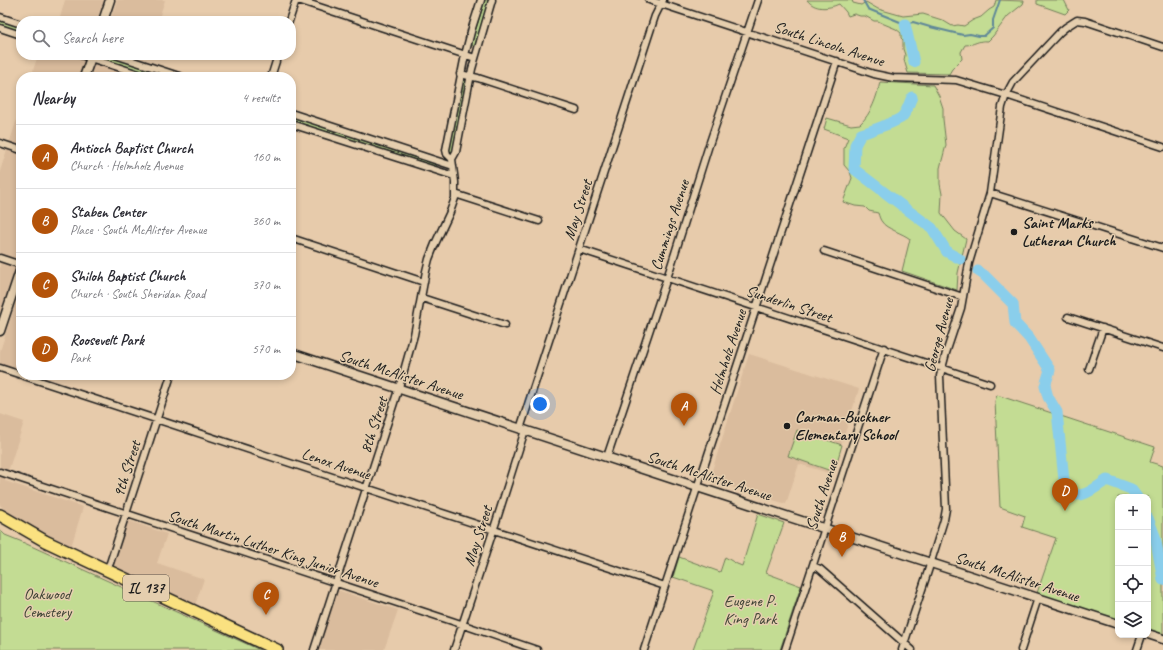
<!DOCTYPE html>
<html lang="en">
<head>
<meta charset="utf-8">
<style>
  body { margin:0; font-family:Caveat,sans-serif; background:#f2f2f3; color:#2b2b33 }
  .controls { position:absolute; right:12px; bottom:12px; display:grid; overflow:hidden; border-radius:8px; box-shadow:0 2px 6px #0003 }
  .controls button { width:36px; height:36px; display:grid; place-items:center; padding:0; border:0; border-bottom:1px solid #e1e1e2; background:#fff; color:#2b2b33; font:20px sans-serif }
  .you { position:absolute; left:540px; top:404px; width:14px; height:14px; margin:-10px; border:3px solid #fff; border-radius:50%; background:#1a73e8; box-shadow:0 0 0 6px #1a73e833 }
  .badge { display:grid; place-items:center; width:26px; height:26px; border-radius:50%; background:#b45309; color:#fff; font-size:13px; font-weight:700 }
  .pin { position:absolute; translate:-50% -33px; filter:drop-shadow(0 1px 2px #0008) }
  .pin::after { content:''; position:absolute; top:21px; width:14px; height:12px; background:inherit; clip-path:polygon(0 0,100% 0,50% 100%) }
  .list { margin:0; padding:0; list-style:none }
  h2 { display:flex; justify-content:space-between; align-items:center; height:52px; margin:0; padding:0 16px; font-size:17px }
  h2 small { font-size:13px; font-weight:400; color:#7c7c81 }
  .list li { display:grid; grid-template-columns:26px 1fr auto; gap:12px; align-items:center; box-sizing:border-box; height:64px; padding:0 16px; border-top:1px solid #e1e1e2 }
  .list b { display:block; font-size:15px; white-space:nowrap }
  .list p { margin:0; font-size:13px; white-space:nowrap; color:#7c7c81 }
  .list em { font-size:13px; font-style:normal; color:#7c7c81 }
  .icon { flex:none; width:22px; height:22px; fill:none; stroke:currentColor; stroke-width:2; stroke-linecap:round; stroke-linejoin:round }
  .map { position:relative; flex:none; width:1163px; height:650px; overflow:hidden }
  .search { position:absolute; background:#fff; box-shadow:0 2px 6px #0003; left:16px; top:16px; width:280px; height:44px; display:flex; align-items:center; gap:10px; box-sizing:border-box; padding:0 14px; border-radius:16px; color:#7c7c81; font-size:15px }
  .panel { position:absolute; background:#fff; box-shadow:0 2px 6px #0003; left:16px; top:72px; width:280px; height:308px; border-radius:16px }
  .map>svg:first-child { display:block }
</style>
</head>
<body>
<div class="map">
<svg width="1163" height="650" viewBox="0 0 1163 650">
  <rect width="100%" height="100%" fill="#e7cbab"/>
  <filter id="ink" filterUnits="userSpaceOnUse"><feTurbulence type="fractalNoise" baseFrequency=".025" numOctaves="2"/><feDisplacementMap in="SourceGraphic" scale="8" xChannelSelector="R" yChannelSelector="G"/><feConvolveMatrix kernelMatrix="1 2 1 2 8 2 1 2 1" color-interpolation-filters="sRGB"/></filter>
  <g filter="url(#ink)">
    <path fill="#dabc9d" d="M65,0H104L97,21H59Z
      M117,0H165L158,21H110Z
      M38,55H86L79,77H31Z
      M98,55H123L120,63L142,70L140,77H91Z
      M21,107V252L0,314V171Z
      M21,287V374L0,367V351Z
      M749,354L859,389L832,474L799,464L786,504L709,480Z
      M0,414L24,422L5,481L83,507L71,547L17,521L0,505Z
      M127,520L167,534L157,563L204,579L195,605L113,567Z
      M331,588L398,610L384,650H310Z"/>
    <path fill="#c3dc93" stroke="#707c58" d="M485,0H489L475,45L472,46L473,38Z
      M807,0H852L853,3L861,5L866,2L878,9L903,16L923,14L942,20L952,26L958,25L964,26L973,20L981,17L989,10L994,7L996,0L1024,1L1023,4L1008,16L993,36L988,41C977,40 975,45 965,45L961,52L962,59L952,69L949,74L908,73L904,60L905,55L903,49V40L901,38V33L896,29L884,24L878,21H874L865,16H860L854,14L848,16L846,12L839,4C828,9 815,10 807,0Z
      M1037,0H1064L1069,10L1065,14L1037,4Z
      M0,21L21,28V31L0,24Z
      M105,55L172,77H158L104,59L103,57Z
      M463,79H465L466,81L452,155L448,153Z
      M880,82L933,85L939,96L943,108V119L946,145L940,168V184L942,194L941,213L955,231L966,239L958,273L957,290L902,271L910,239C903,233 886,229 882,222C880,220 879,216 878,213L869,211L865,207L855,206L843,202L852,178L850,172L844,165V148L848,138L824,129L827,118L851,125L860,124C871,114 877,97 880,82Z
      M291,116L435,163L437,165L435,167L291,120Z
      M997,395L1155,447L1150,462L1163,466V634L1148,629V497H1118V620L1037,593L1056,538L1022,527L1025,516L1000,507L995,401Z
      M797,430L842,445L834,472L788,456Z
      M758,514L784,523L766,573L801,586L780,650H693L714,591L673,577L679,557L720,572L725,557L737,564L742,566Z
      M0,530L5,535L20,541L260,650H0Z"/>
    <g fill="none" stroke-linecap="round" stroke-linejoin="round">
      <path stroke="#5e8798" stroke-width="2" d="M863,0L868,9L905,24L913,22L930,27L963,35L970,34L979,36H984L993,28V20L1000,0"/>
      <path stroke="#8aceeb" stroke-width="11" d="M905,24L914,62
        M912,97C909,103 907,112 902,117C898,121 868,132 861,134L855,145L854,169L905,208L932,228L947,252L960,259
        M978,271L984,275L1013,304L1015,323L1029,338L1050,370L1045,386L1048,397L1057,412L1064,480C1065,483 1066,487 1067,489C1078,504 1096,487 1107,480L1131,489L1137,497
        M1148,518L1155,536L1163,580"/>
      <defs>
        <path id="minor" d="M298,0L475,58
          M649,0L874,74L893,78L956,80L1006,95L1163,147
          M0,17L21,24
          M289,21L296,0
          M0,28L21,35
          M81,55L148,77
          M115,55L182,77
          M460,74L478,78L576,110
          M271,77L278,55
          M291,113L453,166
          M291,124L454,176
          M0,143L21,150
          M452,159L456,152L472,69L492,0
          M990,193L1163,248
          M455,194L539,221
          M291,238L424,282
          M579,249L990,384
          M824,251L963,297
          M0,258L21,265
          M422,298L505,325
          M1068,317L1163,348
          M0,368L665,586
          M1089,369L1103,328
          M520,429L655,16L663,0
          M607,457L670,269L709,145L758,0
          M0,472L455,622L537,650
          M813,566L820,569L912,650
          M106,570L110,563L171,375
          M314,650L401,381L414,335L426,271L429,259L435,244L450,212L455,198V182L452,159L447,154L446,150L465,55L472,28L481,0
          M454,650L496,522L525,430
          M644,650L837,61
          M785,650L884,348
          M902,650L928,571L944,520L946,509L940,376L946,353L961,308L969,263L990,193L1002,107L1006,95L1013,82L1060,32L1066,27L1077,20L1085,21L1163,47
          M1021,650L1038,598
          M1137,650L1142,635"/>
        <path id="tertiary" d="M103,21L110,0
          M84,77L92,55
          M0,331L21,268
          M291,353L688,484L1118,624
          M1148,634L1163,639"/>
        <path id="trunk" d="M0,515L45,541L277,650"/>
      </defs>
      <use href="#minor" stroke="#1c1c1c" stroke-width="9"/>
      <use href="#tertiary" stroke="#1c1c1c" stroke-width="11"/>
      <use href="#trunk" stroke="#1c1c1c" stroke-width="14"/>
      <use href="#minor" stroke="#e5ceae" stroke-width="6"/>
      <use href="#tertiary" stroke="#e5ceae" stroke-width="8"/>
      <use href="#trunk" stroke="#fae180" stroke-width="11"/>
    </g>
  </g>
  <g fill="#1c1c1c" stroke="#e5ceae" stroke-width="1.5">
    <circle cx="1014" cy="232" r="4"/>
    <circle cx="787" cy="426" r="4"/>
  </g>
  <g text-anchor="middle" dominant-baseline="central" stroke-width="3" stroke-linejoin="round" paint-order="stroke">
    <rect fill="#e5ceae" stroke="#585148" stroke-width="1" x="123" y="575" width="46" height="26" rx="3"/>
    <g font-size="15" font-weight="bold" fill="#1c1c1c">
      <text x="146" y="588">IL 137</text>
    </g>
    <g font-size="16" fill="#1c1c1c" stroke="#e5ceae">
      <text transform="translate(829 44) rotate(18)">South Lincoln Avenue</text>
      <text transform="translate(578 210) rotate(-72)">May Street</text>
      <text transform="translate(670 225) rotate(-72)">Cummings Avenue</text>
      <text transform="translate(789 304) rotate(18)">Sunderlin Street</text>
      <text transform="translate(939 335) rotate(-75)">George Avenue</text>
      <text transform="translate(728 352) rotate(-72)">Helmholz Avenue</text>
      <text transform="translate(401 375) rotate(18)">South McAlister Avenue</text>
      <text transform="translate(374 425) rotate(-72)">8th Street</text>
      <text transform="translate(336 464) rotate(18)">Lenox Avenue</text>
      <text transform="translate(127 469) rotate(-72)">9th Street</text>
      <text transform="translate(709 476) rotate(18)">South McAlister Avenue</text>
      <text transform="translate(822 495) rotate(-72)">South Avenue</text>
      <text transform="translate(478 536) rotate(-72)">May Street</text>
      <text transform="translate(273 549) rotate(18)">South Martin Luther King Junior Avenue</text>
      <text transform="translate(1017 577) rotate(18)">South McAlister Avenue</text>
    </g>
    <g font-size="16" font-weight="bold" fill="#1c1c1c" stroke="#e5ceae" text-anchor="start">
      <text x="1022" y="223">Saint Marks<tspan x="1022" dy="18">Lutheran Church</tspan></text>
      <text x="795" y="417">Carman-Buckner<tspan x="795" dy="18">Elementary School</tspan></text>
    </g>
    <g font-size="16" fill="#3d4234" stroke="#e5ceae">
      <text x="47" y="594">Oakwood<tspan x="47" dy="18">Cemetery</tspan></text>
      <text x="750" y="601">Eugene P.<tspan x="750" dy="18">King Park</tspan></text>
    </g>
  </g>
</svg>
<div class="controls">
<button>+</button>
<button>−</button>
<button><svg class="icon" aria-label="locate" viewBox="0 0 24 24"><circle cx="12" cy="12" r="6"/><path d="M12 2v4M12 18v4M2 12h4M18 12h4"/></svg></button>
<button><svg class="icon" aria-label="layers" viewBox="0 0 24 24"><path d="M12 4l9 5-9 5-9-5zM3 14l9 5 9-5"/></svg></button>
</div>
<div class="you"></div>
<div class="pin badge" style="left:684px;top:426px">A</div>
<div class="pin badge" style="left:842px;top:557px">B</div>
<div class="pin badge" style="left:266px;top:615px">C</div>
<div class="pin badge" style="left:1065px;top:511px">D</div>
<div class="search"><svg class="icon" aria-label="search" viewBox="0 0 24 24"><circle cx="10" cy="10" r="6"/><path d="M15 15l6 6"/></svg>Search here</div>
<section class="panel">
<h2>Nearby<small>4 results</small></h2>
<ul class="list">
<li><span class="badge">A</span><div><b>Antioch Baptist Church</b><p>Church · Helmholz Avenue</p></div><em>160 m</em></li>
<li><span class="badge">B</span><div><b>Staben Center</b><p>Place · South McAlister Avenue</p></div><em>360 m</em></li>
<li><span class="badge">C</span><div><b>Shiloh Baptist Church</b><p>Church · South Sheridan Road</p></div><em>370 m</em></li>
<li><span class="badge">D</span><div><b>Roosevelt Park</b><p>Park</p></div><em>570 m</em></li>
</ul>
</section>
</div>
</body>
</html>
